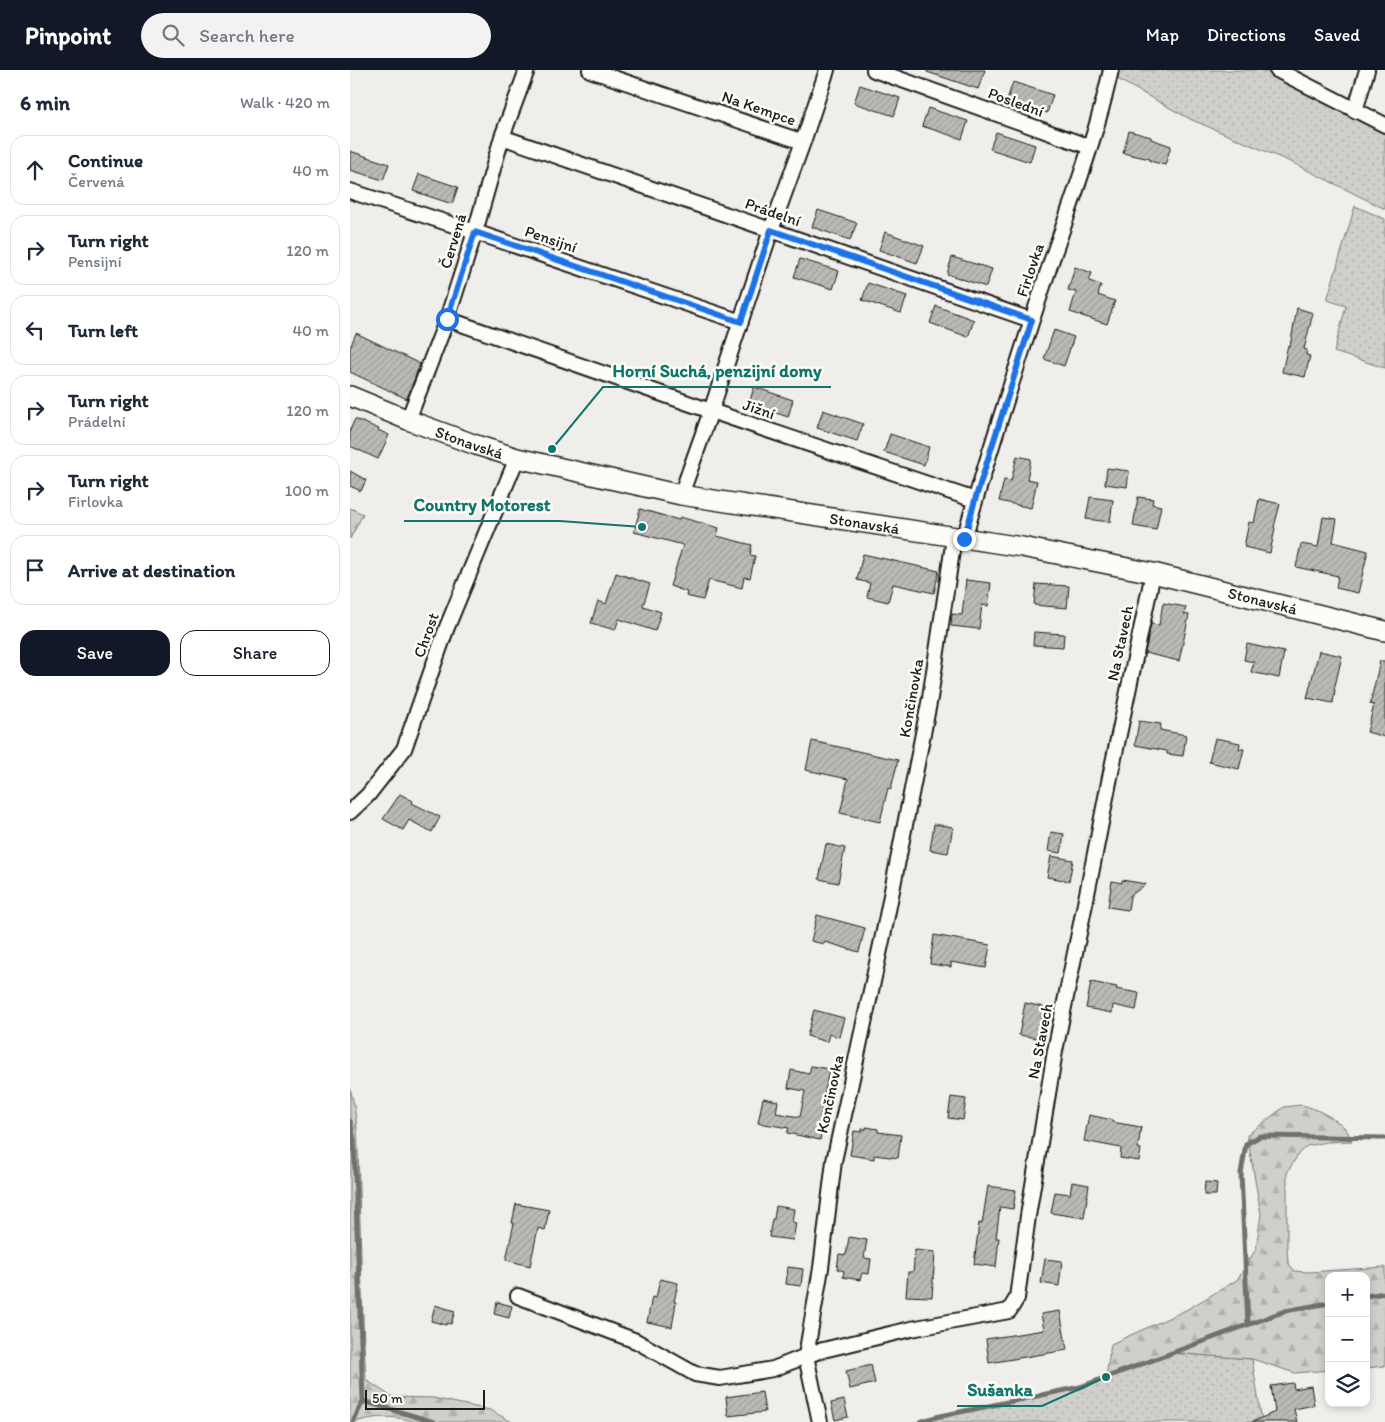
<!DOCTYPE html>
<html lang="en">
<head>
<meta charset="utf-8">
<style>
  body { margin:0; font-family:Itim,sans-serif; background:#f2f2f3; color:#1f2937 }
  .controls { position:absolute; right:15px; bottom:15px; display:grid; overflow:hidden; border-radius:10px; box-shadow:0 2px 8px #0003 }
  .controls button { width:45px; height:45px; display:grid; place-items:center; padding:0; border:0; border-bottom:1px solid #e0e1e3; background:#fff; color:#1f2937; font:25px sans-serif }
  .scale { position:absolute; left:15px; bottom:12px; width:120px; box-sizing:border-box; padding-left:5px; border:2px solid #1c1c1c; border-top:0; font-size:14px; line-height:18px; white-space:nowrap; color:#1c1c1c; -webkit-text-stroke:4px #fdfcf7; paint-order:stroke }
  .stop { position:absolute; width:15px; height:15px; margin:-11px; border:4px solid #1a73e8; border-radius:50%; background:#fff }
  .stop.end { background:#1a73e8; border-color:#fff; box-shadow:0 1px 5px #0008 }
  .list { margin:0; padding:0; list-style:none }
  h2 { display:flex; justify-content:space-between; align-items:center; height:65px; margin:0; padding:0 20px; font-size:21px }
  h2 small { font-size:16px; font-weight:400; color:#747a83 }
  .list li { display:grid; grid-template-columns:32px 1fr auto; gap:15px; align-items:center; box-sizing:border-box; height:70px; margin:0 10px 10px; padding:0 10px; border:1px solid #e0e1e3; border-radius:15px }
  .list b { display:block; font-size:19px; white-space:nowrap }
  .list p { margin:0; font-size:16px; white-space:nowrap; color:#747a83 }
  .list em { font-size:16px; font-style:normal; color:#747a83 }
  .actions { display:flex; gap:10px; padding:15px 20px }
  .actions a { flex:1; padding:11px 0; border:1px solid #111827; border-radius:15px; text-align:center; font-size:18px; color:#111827 }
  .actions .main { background:#111827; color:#fff }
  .icon { flex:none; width:28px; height:28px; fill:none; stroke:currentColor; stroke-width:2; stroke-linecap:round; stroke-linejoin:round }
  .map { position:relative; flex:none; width:1035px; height:1352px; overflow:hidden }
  header { display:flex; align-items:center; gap:30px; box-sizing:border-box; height:70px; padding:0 25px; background:#111827; color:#fff }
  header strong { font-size:24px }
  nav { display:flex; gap:28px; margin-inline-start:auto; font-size:18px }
  .search { width:350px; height:45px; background:#f2f2f3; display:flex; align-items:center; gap:12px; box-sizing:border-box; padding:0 18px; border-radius:28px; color:#747a83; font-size:19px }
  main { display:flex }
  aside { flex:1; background:#fff }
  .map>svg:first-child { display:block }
</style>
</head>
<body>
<header>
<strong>Pinpoint</strong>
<div class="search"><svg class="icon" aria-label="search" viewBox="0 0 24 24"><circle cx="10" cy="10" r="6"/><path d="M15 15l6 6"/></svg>Search here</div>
<nav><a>Map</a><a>Directions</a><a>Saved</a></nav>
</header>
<main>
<aside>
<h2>6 min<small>Walk · 420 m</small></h2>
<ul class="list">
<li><svg class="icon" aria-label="ahead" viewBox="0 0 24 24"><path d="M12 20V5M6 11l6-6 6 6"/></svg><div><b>Continue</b><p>Červená</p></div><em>40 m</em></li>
<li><svg class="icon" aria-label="right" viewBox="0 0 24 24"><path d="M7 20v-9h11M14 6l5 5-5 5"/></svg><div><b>Turn right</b><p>Pensijní</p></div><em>120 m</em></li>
<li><svg class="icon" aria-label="left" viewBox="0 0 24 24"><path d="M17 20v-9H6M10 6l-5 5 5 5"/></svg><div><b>Turn left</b></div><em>40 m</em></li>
<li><svg class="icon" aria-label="right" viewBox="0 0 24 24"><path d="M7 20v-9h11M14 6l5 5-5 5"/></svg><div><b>Turn right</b><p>Prádelní</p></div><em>120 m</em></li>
<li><svg class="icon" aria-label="right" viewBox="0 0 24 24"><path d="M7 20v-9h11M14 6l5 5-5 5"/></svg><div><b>Turn right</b><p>Firlovka</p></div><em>100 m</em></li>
<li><svg class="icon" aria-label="arrive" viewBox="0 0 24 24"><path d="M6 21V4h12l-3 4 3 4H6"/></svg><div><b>Arrive at destination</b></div></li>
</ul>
<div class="actions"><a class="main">Save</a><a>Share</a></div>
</aside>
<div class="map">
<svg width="1035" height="1352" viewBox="0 0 1035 1352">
  <defs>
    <pattern id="grass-dots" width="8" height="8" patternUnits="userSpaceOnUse" patternTransform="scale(1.25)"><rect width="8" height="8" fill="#d0cfcc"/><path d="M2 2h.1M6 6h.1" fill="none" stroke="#b2b1af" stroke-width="1.8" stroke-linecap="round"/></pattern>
    <pattern id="forest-firs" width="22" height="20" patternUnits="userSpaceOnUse" patternTransform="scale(1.25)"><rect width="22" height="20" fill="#d0cfcc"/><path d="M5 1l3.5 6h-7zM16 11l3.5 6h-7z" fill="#b2b1af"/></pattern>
    <pattern id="building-hatch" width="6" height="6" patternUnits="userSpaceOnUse" patternTransform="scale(1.25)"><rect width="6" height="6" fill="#bbbab6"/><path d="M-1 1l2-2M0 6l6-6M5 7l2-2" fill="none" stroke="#a09f9c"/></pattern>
  </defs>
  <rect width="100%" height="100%" fill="#f0eeea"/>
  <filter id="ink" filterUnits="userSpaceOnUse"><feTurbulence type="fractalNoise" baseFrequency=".02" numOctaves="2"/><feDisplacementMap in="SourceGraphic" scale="10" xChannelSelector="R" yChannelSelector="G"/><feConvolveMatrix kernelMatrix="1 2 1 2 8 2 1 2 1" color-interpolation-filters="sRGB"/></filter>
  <g filter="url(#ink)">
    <path fill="url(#grass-dots)" stroke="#767674" d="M751,0H912L1035,61V139L943,93L840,49Z
      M1005,136L1035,149V298L984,282L996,236L977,230Z
      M820,1283L902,1289L912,1352H570L586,1347L730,1317Z"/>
    <path fill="url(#forest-firs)" stroke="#767674" d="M0,438L13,444L0,469Z
      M0,1018C9,1048 8,1087 9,1118C11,1182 12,1246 16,1310L42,1327L83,1328L140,1340L162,1352H67C53,1348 38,1346 23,1348C15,1349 8,1352 0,1352Z
      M951,1035C964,1037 984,1048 994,1057C998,1061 1000,1067 1002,1071L977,1072L957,1076L949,1083L937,1103V1178L938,1192L944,1201L959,1202L1035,1197V1296L1016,1298V1206H979V1300L945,1303L902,1289L820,1283L756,1307L761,1274L836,1240L887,1210L906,1179L911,1144L897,1065L934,1037Z"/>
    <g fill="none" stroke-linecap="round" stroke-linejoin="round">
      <path stroke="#706f6d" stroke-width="5" d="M0,1051L4,1070L13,1331L84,1352
        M1016,1226L1035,1223
        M898,1255L891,1103L896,1074L910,1066L1035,1068
        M3,1352L13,1331
        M570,1352L586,1347L730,1317L935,1241L979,1233"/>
    </g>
    <path fill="url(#building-hatch)" stroke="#1c1c1c" d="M577,0H635L628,19L577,2Z
      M663,12L703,25L697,43L657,30Z
      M510,15L550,28L544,46L504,33Z
      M578,38L618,51L612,69L572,56Z
      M779,61L801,67V69L821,76L815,95L800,91V89L773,83Z
      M646,62L685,75L680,92L640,79Z
      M0,81L39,94L33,110L0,100Z
      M69,104L108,117L102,134L63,121Z
      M468,140L507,153L500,170L462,157Z
      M535,162L574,176L567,193L529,180Z
      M602,187L642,199L636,217L597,204Z
      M450,189L489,201L483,219L444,207Z
      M725,197L742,203L739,211L751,215L748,225L765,231L757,254L720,242L726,222L718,220Z
      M518,213L557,226L551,243L512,230Z
      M586,236L624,250L618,267L580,253Z
      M947,238L963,243L954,279L957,280L956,285L960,286L955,307L932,302L938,275L940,276Z
      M704,260L724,267L714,296L694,289Z
      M6,263L70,294L57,329L0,302V278Z
      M404,317L443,330L438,347L399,334Z
      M473,340L513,354L507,371L467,358Z
      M5,349L29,359L28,360L39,365L28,389L0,376V360Z
      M540,364L579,377L574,395L534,382Z
      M667,386L681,389L677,409L687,411L681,438L649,431L654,410L661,411Z
      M757,398L779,401L777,417L755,414Z
      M0,401L16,410L11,421L0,416Z
      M740,427L763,430L760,452L736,449Z
      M788,427L803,429L802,434L811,436L806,460L783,456Z
      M909,429L930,434L924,457L925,458L920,483L894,477L899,452L904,453Z
      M290,439L329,450L330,447L369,458L367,466L402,475L400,485L405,486L400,508L394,507L392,518L359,510L353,530L336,526L337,522L320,516L333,475L284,462Z
      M973,447L987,449L983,472L1018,481L1008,523L986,518L988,506L946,497L951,474L968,477Z
      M513,484L589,501L584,523L543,514L538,532L517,527L520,513L507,510Z
      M266,503L300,514L293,536L311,542L305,561L269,549L265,560L241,553L248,531L256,534Z
      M616,510L641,513L638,536L632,535L629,559L601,556L602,544L612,545Z
      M686,514L719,516L717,538L684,535Z
      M813,533L836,537L834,544L839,545L829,591L795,583L801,554L809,555Z
      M684,562L714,564L713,577L683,575Z
      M897,574L934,582L929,608L901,602L904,592L894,590Z
      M969,581L992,586L984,620H985L983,633L957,628Z
      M1030,591H1035V667L1017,662L1024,635L1020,634Z
      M789,651L811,654L810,660L836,665L833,686L817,684V681L785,675Z
      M865,668L890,673L889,679H894L889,699L859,692Z
      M462,671L548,690L541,719L538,718L530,752L490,743L498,709L456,700Z
      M50,724L63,731L62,733L90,747L82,762L59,750L53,760L33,749Z
      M584,754L603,757L598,783L580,780Z
      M701,762L714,764L711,783L698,781Z
      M476,774L495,778L488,813L469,809Z
      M701,786L723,790L719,811L697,807Z
      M772,810L796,814L780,826L778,840L758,837L762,811L772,813Z
      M467,845L515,858L509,882L475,872L474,874L461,871Z
      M584,865L640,875L636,898L601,892V897L580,894Z
      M741,912L767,917L766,919L789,923L786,940L763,935L762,943L736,938Z
      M675,933L694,937L687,968L669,965Z
      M464,940L494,948L489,967L479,964L477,972L457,966Z
      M461,996L479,999L471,1045L475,1046L470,1070L437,1063L439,1058L408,1053L413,1028L428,1031L426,1043L450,1047L455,1021L438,1018L441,1000L459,1004Z
      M601,1027L616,1029L613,1050L598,1048Z
      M739,1045L762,1050V1052L791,1057L788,1078L791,1079L789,1091L770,1088L771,1078L734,1071Z
      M516,1057L528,1059V1062L551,1065L548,1088L524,1085V1089L500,1085L504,1061L512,1062V1059H516Z
      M722,1112L739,1115L734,1148L701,1143L705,1122L720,1124Z
      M855,1112L867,1113L866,1125H854Z
      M638,1116L666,1120L663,1139L650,1137L646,1168H649L646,1197L624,1194L629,1153L632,1154Z
      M166,1134L199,1140L195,1160L188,1158L180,1196L156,1190L164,1153H162Z
      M426,1136L444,1139L442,1152L446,1153L443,1170L419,1167L422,1149H424Z
      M499,1167L517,1170L514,1188L521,1189L519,1204L512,1203L510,1210L493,1207L494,1201L487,1199L489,1184L496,1185Z
      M565,1180L585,1182L582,1227L556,1226L558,1202H563Z
      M695,1189L712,1191L709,1216L691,1213Z
      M438,1197L453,1199L451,1216L436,1214Z
      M310,1209L328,1213L324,1232H326L322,1257L297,1252L302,1227L306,1228Z
      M147,1232L162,1236L159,1248L144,1244Z
      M85,1235L105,1241L101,1254L97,1253L96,1255L81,1251Z
      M710,1241L717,1280L639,1293L636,1269L694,1260L691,1244Z
      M521,1295L525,1313L500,1319L496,1301Z
      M943,1313L944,1319L961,1316L964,1335L944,1339L947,1352H902L925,1342L921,1316Z
      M412,1322L415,1342L378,1346L376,1327Z
      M494,1330L498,1347L485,1350L481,1333Z"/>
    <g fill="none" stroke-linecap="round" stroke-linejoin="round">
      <defs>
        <path id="street" d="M240,0L453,72
          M524,0L740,77
          M927,0L1035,55
          M1005,41L1017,0
          M152,67L681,250
          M0,121L125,162L391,252
          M97,249L361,341L625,430
          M58,350L97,249L125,162L152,67L177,0
          M331,425L361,341L421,160L453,72L477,0
          M614,469C640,377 670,286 700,195C722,131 746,67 761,0
          M0,742L18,725L54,679L97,557L167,388
          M168,1226L286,1271L345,1304L370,1308L423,1299L456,1286L471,1198L484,1091L534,861L580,628L604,468
          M470,1352L456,1286L469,1281L561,1259L659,1241L667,1228L678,1146L705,981L739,814L760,707L803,503"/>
        <g id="secondary">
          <path id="s1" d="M0,326L58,350L126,375L167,388L331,425L672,477L803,503L1035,561"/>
        </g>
      </defs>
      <use href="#street" stroke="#1c1c1c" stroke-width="18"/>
      <use href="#secondary" stroke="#1c1c1c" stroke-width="22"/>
      <use href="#street" stroke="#fdfcf7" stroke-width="14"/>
      <use href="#secondary" stroke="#fdfcf7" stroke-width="19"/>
    </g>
  </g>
  <g fill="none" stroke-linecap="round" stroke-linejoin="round" filter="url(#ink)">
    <path stroke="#1a73e8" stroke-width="6" d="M97,249L125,162L391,252L421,160L682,250L625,430L614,469"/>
  </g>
  <g text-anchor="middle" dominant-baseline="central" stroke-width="5" stroke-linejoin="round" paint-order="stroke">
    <g font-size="16" fill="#1c1c1c" stroke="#fdfcf7">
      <text transform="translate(666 32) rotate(20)">Poslední</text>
      <text transform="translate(409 38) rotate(19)">Na Kempce</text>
      <text transform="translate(423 142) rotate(19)">Prádelní</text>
      <text transform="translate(201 169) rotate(19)">Pensijní</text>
      <text transform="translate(103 171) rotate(-73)">Červená</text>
      <text transform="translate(680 200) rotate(-71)">Firlovka</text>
      <text transform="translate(409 339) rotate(19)">Jižní</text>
      <text stroke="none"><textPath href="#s1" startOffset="128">Stonavská</textPath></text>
      <text stroke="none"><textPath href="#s1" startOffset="532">Stonavská</textPath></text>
      <text stroke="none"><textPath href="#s1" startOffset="938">Stonavská</textPath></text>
      <text transform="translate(76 565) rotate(-70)">Chrost</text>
      <text transform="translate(770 573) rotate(-78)">Na Stavech</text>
      <text transform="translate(561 628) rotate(-80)">Končinovka</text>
      <text transform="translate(690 971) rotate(-79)">Na Stavech</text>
      <text transform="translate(480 1024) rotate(-78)">Končinovka</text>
    </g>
  </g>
  <path fill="none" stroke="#0f766e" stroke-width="2" d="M202 379L253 317H481M292 457L210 451H54M756 1307L692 1336H607"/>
  <g fill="#0f766e" stroke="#fdfcf7" stroke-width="2">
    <circle cx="202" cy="379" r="5"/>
    <circle cx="292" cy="457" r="5"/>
    <circle cx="756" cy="1307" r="5"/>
  </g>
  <g font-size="18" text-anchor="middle" font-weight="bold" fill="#0f766e" stroke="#fdfcf7" stroke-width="5" stroke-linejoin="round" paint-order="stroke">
    <text x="367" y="307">Horní Suchá, penzijní domy</text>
    <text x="132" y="441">Country Motorest</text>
    <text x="650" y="1326">Sušanka</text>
  </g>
</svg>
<div class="controls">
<button>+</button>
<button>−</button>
<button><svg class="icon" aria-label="layers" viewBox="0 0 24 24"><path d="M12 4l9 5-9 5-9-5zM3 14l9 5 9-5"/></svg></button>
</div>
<div class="scale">50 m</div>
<div class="stop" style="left:97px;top:249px"></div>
<div class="stop end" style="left:614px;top:469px"></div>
</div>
</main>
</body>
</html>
